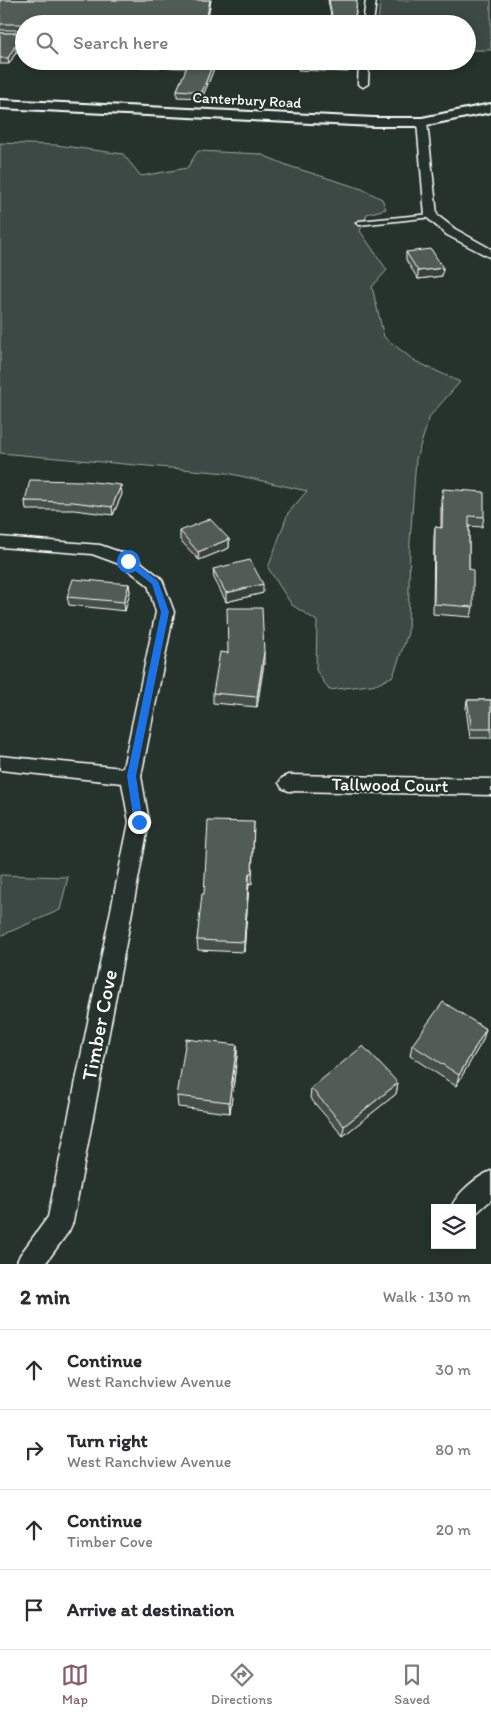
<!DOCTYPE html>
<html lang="en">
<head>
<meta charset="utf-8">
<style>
  body { margin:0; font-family:Itim,sans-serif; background:#f7f7f7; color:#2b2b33 }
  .controls { position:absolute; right:15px; bottom:15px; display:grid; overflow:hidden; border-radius:0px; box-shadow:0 2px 8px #0003 }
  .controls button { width:45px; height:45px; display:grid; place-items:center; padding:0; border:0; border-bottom:1px solid #e1e1e2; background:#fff; color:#2b2b33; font:25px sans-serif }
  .stop { position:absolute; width:15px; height:15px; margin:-11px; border:4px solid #1a73e8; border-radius:50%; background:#fff }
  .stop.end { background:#1a73e8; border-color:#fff; box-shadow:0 1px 5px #0008 }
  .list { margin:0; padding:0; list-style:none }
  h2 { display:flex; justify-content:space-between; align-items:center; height:65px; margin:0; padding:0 20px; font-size:21px }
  h2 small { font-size:16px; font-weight:400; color:#7c7c81 }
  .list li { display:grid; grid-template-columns:32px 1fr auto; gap:15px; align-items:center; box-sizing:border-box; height:80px; padding:0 20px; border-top:1px solid #e1e1e2 }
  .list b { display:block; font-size:19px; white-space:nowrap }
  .list p { margin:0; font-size:16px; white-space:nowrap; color:#7c7c81 }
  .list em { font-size:16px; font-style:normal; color:#7c7c81 }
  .icon { flex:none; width:28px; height:28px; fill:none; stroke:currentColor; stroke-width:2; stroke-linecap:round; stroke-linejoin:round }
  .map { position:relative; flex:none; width:491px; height:1264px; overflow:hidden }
  .search { position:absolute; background:#fff; box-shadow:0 2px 8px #0003; left:15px; right:15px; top:15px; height:55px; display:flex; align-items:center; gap:12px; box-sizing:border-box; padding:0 18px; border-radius:28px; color:#7c7c81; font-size:19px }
  .sheet { height:385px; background:#fff }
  nav { display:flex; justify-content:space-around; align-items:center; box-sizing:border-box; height:70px; border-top:1px solid #e1e1e2; background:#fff; font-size:14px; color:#7c7c81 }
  nav a { display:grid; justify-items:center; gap:2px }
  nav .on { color:#8a5d65 }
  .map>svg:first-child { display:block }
</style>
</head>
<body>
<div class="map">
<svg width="491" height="1264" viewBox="0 0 491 1264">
  <rect width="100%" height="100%" fill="#26332d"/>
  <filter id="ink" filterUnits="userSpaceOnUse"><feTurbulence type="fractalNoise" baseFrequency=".02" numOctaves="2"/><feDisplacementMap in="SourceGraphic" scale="10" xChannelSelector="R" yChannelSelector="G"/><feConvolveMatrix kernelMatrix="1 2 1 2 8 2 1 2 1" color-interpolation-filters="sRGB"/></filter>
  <g filter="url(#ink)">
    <path fill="#3e4944" stroke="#9ea4a2" d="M380,0H491V50H467V24H378Z
      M0,143L56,145L123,154L141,176L187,168L198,151L260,154L289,166L362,189L382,199L386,209L367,214L360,231L387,270L372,287L384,337L415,361L460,382L430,416L416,459L410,541L408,633L393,676L378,684L329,690L316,670L317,621L292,605L268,568L288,513L307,491L227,473L0,453Z
      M0,875L68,877L60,910L0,936Z"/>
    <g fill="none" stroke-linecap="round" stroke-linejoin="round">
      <defs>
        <path id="service" d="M431,214L433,215V217L359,225L356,223L359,221Z"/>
        <path id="minor" d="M366,0H376L373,24H363Z
          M359,61H369L368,84L363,87L358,84Z
          M422,119L427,122L437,215L455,229L491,249V258L447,235L425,216L417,122Z
          M0,537L100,545L134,557L161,578L163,582L174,612L141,776L149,822L73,1222L69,1231L45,1264H16L20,1255L48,1217L129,822L122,783L0,770V756L123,768L156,612L148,585L122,565L92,554L0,547Z
          M289,775L491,779V795L289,791L282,788L279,783L282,778Z
          M491,1171V1200L472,1217V1208H451C457,1193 476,1177 491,1171Z"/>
        <path id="tertiary" d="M0,100L374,118H422L491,104V112L422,126H374L0,108Z"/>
      </defs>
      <use href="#service" stroke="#fff" stroke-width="3"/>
      <use href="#minor" stroke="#fff" stroke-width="3"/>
      <use href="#tertiary" stroke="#fff" stroke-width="4"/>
      <use href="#service" fill="#26332d" fill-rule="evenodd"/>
      <use href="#minor" fill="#26332d" fill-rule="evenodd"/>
      <use href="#tertiary" fill="#26332d" fill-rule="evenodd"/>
    </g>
    <path fill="#464f4b" stroke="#fff" d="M0,0H211L208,16L231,17V24H24V30H0Z
      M328,0H357L355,24L332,21Z
      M0,33H24V52H16L9,64H0Z
      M69,61H222V64H216L202,98L177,97V90L187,68L94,66L93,63H69Z
      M298,61H349L348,72L298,70Z
      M406,252L443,268L442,276L418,279L406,260Z
      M443,489L484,517L482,527L469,526V569L473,607L471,617L433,614L434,537L435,527L441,528V499Z
      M122,494L113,515L74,510H26L25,501Z
      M180,531L229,539V548L199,560L180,540Z
      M213,569L263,593L226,602L214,578Z
      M129,584L130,592L125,611L69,605L67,597Z
      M264,663L257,707L213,703V693Z
      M467,700H491V738H470L466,708Z
      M254,822L252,884L249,883L244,952L198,950L197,940L204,894Z
      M483,1040L456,1086L410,1056L412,1045Z
      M237,1045V1056L230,1113L178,1107L177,1096Z
      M398,1083L396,1094L343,1136L310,1098L311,1088Z"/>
    <path fill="#39403d" stroke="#fff" d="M210,0H211L207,22V16Z
      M15,46L16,52L9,64L8,58Z
      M214,61H216V64L202,98V92Z
      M443,268L442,276L418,279V271Z
      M121,485L122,494L113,515L112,507Z
      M229,539V548L199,560L198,552Z
      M129,584L130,592L125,611L124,602Z
      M263,584V593L226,602V593Z
      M264,652V663L257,707V697Z
      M249,873V883L244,952V942Z
      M486,1029L483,1040L456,1086L459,1075Z
      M237,1045V1056L230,1113L229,1102Z
      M398,1083L396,1094L343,1136L344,1126Z"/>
    <path fill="#515c57" stroke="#fff" d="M0,0H210L207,16L231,17L229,24H24V26L23,24H0Z
      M329,0H357L354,24H302V20L333,21Z
      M0,33H24V46H15L8,58H0Z
      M162,61H214L202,92L177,90L189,62Z
      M298,61H349V66L298,64Z
      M431,249L443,268L418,271L406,252Z
      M30,480L84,481L121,485L112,507L73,502L25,501Z
      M443,489L484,492V517L469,516V569L473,570V607L434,604L435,527L442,528Z
      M210,519L229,539L198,552L180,531Z
      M250,560L263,584L226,593L213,569Z
      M73,579L129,584L124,602L67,597Z
      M227,608H262L264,652L257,697L213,693L220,652L228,653Z
      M467,700H491V729H472Z
      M208,821L254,822L252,873H249L244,942L197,940L202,894H204Z
      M443,1002L486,1029L459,1075L412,1045Z
      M186,1039L237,1045L229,1102L177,1096Z
      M363,1046L398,1083L344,1126L311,1088Z"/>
  </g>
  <path fill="#1a73e8" d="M128,558L158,581L169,612L136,776L143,822L139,826L134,822L127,776L161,612L152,584L125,563L124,561Z"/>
  <g text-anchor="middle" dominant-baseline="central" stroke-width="4.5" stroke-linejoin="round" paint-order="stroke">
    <g font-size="15" fill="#fff" stroke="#26332d">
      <text transform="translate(247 100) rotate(3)">Canterbury Road</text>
    </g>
    <g font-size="18" fill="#fff" stroke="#26332d">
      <text transform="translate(390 785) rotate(1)">Tallwood Court</text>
    </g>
    <g font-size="21" fill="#fff" stroke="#26332d">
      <text transform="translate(99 1025) rotate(-79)">Timber Cove</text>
    </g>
  </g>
</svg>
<div class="controls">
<button><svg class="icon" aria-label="layers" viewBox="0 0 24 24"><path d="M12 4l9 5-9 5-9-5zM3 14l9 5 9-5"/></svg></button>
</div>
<div class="stop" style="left:128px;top:561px"></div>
<div class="stop end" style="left:139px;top:822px"></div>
<div class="search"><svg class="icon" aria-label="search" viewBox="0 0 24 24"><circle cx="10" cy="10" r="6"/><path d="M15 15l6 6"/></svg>Search here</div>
</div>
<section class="sheet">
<h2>2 min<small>Walk · 130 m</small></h2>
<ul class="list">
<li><svg class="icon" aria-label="ahead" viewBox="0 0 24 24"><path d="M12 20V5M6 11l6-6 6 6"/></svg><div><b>Continue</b><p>West Ranchview Avenue</p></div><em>30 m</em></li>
<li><svg class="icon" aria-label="right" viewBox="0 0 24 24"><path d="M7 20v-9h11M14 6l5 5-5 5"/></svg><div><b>Turn right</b><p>West Ranchview Avenue</p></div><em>80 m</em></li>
<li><svg class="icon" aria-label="ahead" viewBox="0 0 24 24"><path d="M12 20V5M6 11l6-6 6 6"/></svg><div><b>Continue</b><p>Timber Cove</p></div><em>20 m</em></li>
<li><svg class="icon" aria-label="arrive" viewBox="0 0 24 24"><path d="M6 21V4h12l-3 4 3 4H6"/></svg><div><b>Arrive at destination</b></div></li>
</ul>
</section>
<nav>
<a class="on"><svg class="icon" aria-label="map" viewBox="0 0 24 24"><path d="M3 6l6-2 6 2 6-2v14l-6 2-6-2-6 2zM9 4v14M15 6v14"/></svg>Map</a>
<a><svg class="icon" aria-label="directions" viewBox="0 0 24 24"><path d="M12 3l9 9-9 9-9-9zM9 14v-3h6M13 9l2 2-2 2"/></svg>Directions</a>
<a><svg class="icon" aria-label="saved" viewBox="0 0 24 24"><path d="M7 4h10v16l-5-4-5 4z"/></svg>Saved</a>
</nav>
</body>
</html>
